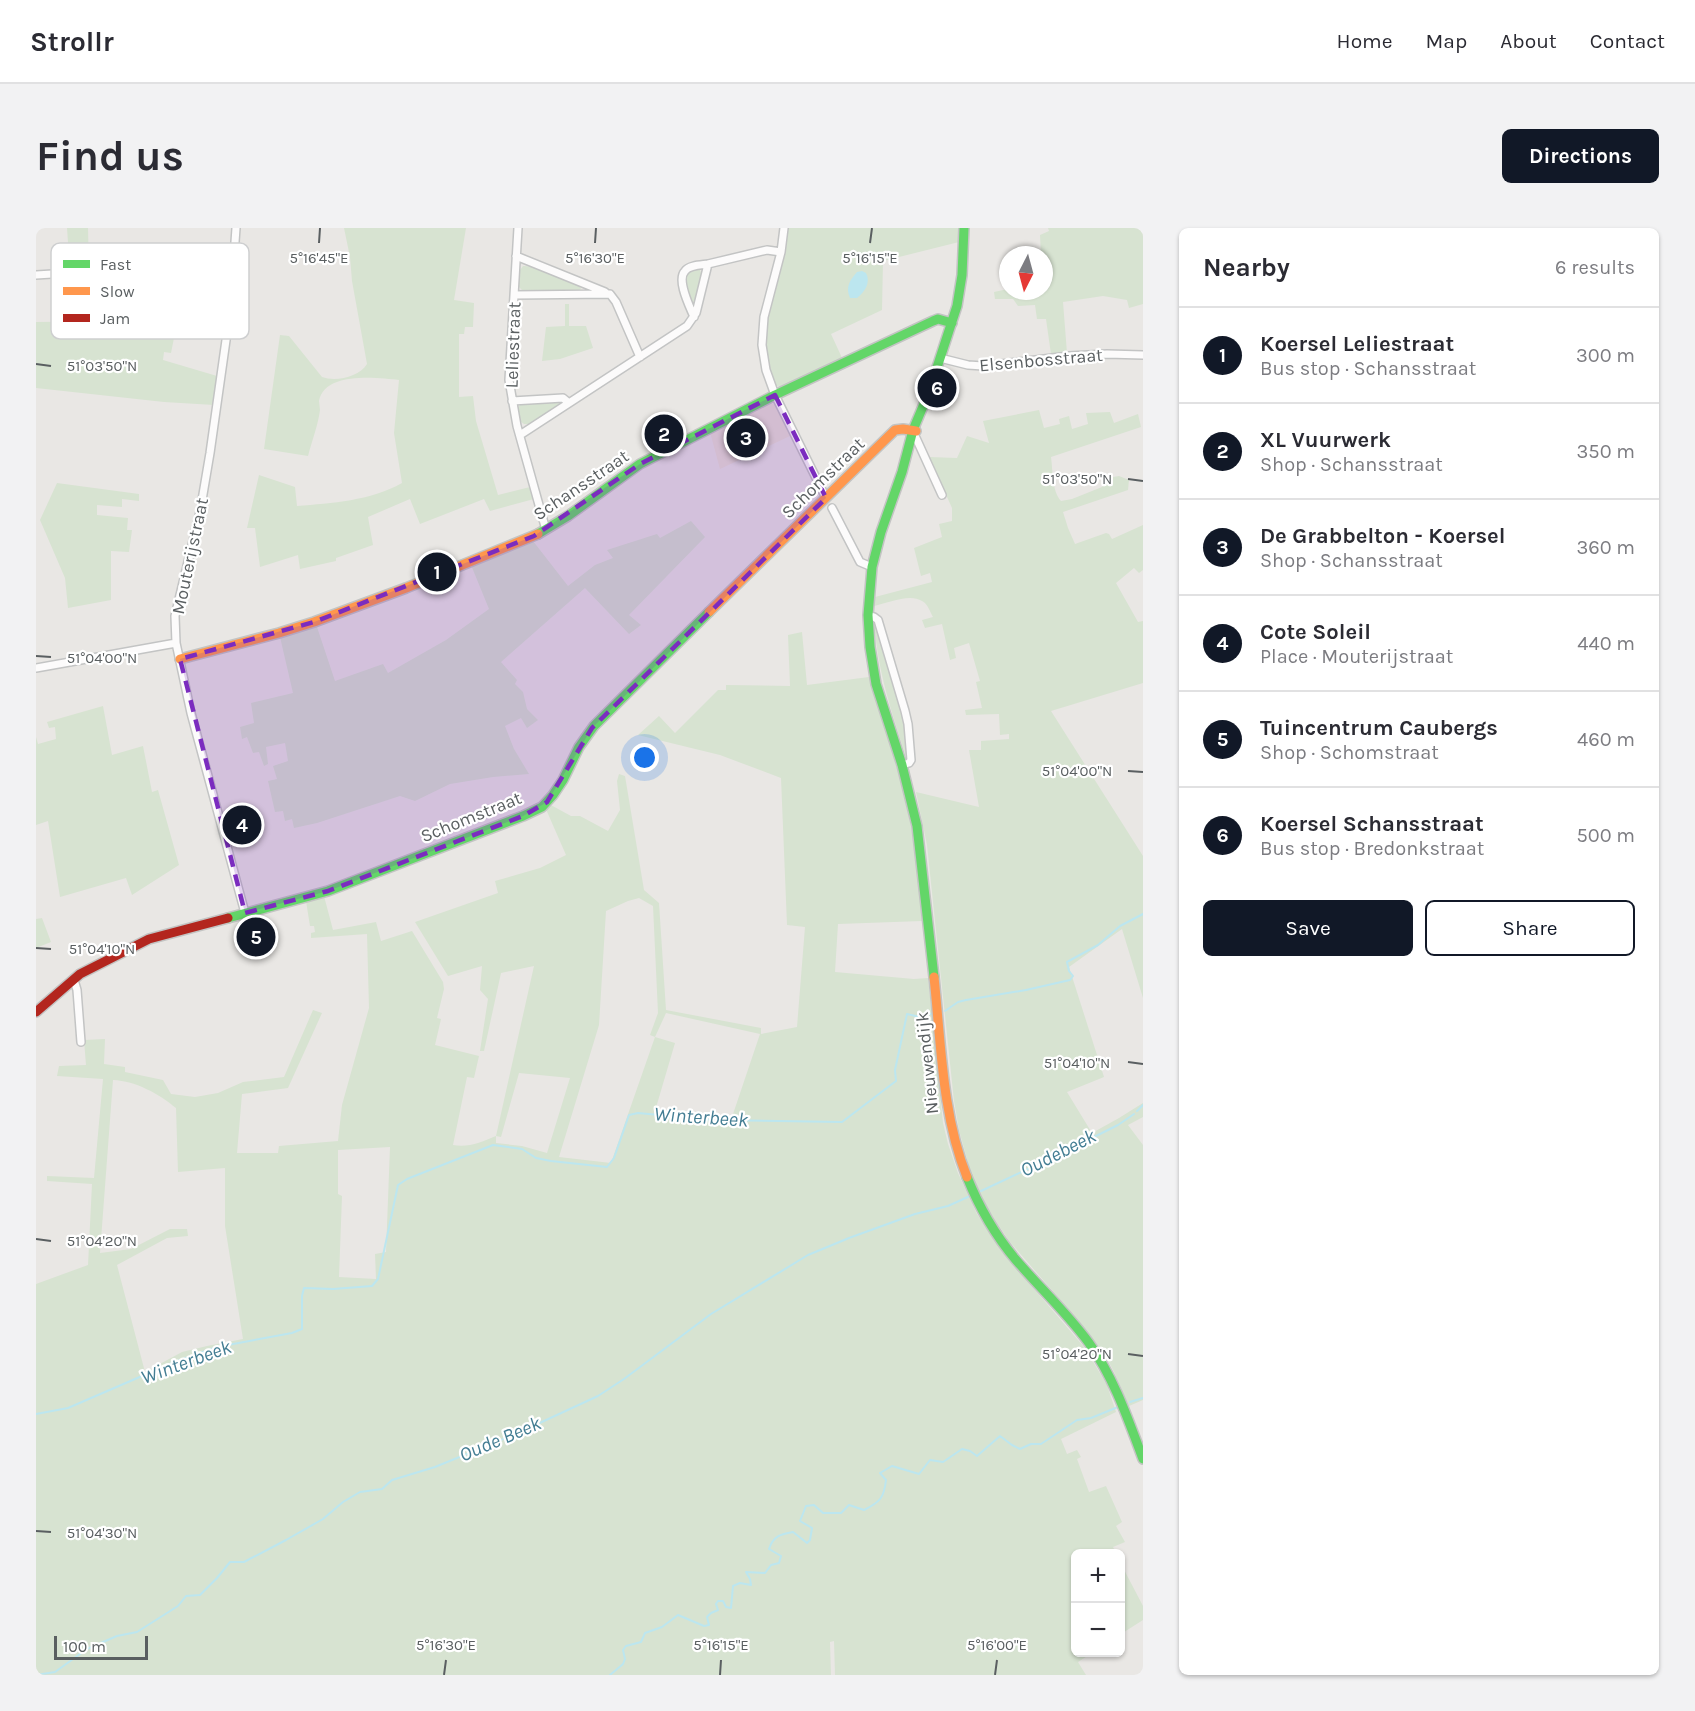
<!DOCTYPE html>
<html lang="en">
<head>
<meta charset="utf-8">
<style>
  body { margin:0; font-family:Karla,sans-serif; background:#f2f2f3; color:#2b2b33 }
  .controls { position:absolute; right:18px; bottom:18px; display:grid; overflow:hidden; border-radius:9px; box-shadow:0 2px 4px #0004 }
  .controls button { width:54px; height:54px; display:grid; place-items:center; padding:0; border:0; border-bottom:2px solid #e1e1e2; background:#fff; color:#2b2b33; font:30px sans-serif }
  .compass { position:absolute; left:963px; top:18px; width:54px; height:54px; border-radius:50%; background:#fff; box-shadow:0 2px 4px #0004; rotate:186deg }
  .scale { position:absolute; left:18px; bottom:15px; width:94px; box-sizing:border-box; padding-left:6px; border:3px solid #5a5f61; border-top:0; font-size:16px; line-height:21px; white-space:nowrap; color:#5a5f61; -webkit-text-stroke:4px #fff; paint-order:stroke }
  .you { position:absolute; left:609px; top:530px; width:21px; height:21px; margin:-15px; border:4px solid #fff; border-radius:50%; background:#1a73e8; box-shadow:0 0 0 9px #1a73e833 }
  .badge { display:grid; place-items:center; width:39px; height:39px; border-radius:50%; background:#111827; color:#fff; font-size:20px; font-weight:700 }
  .pin { position:absolute; translate:-50% -50%; border:3px solid #fff; box-shadow:0 2px 6px #0006 }
  .list { margin:0; padding:0; list-style:none }
  h2 { display:flex; justify-content:space-between; align-items:center; height:78px; margin:0; padding:0 24px; font-size:26px }
  h2 small { font-size:20px; font-weight:400; color:#7c7c81 }
  .list li { display:grid; grid-template-columns:39px 1fr auto; gap:18px; align-items:center; box-sizing:border-box; height:96px; padding:0 24px; border-top:2px solid #e1e1e2 }
  .list b { display:block; font-size:22px; white-space:nowrap }
  .list p { margin:0; font-size:20px; white-space:nowrap; color:#7c7c81 }
  .list em { font-size:20px; font-style:normal; color:#7c7c81 }
  .actions { display:flex; gap:12px; padding:18px 24px }
  .actions a { flex:1; padding:14px 0; border:2px solid #111827; border-radius:9px; text-align:center; font-size:21px; color:#111827 }
  .actions .main { background:#111827; color:#fff }
  .map { position:relative; flex:none; width:1107px; height:1447px; overflow:hidden; border-radius:9px }
  header { display:flex; align-items:center; gap:36px; box-sizing:border-box; height:84px; padding:0 30px; background:#fff; border-bottom:2px solid #e1e1e2 }
  header strong { font-size:28px }
  nav { display:flex; gap:33px; margin-inline-start:auto; font-size:21px }
  .intro { display:flex; align-items:center; justify-content:space-between; box-sizing:border-box; height:144px; padding:0 36px }
  h1 { margin:0; font-size:42px }
  .button { padding:15px 27px; border-radius:9px; background:#111827; color:#fff; font-size:21px; font-weight:700 }
  main { display:flex; gap:36px; padding:0 36px }
  aside { flex:1; background:#fff; border-radius:9px; box-shadow:0 2px 4px #0004 }
  .map>svg:first-child { display:block }
</style>
</head>
<body>
<header>
<strong>Strollr</strong>
<nav><a>Home</a><a>Map</a><a>About</a><a>Contact</a></nav>
</header>
<div class="intro"><h1>Find us</h1><a class="button">Directions</a></div>
<main>
<div class="map">
<svg width="1107" height="1447" viewBox="0 0 1107 1447">
  <rect width="100%" height="100%" fill="#e9e7e4"/>
  <path fill="#e9e1d6" d="M735,175L739,177L756,207L684,241L674,204Z"/>
  <path fill="#d7e3d1" fill-rule="evenodd" d="M31,0H52L53,40L34,42Z
    M308,0H430L418,72L438,75L437,99H429L428,106H423V169L437,168L440,193L462,267L494,259L498,271L454,283L448,271L384,296L374,271L332,289L337,317L300,330V333L264,341L262,327L224,339L219,300H211L223,247L259,259L261,278C296,275 334,273 366,255L358,205L363,152C342,150 289,143 283,173C283,173 284,181 284,182C282,197 276,213 272,228L228,221L244,107L253,108L286,149C300,154 323,149 331,136L316,53L314,29Z
    M751,0H922L923,14L847,33L846,82L795,106L807,132L746,160L739,157C722,113 732,89 743,46C747,31 749,16 751,0Z
    M1012,0H1107V76L1093,80L1091,72L1067,68L1027,74L1031,125L1015,126L1010,91H1001L999,77L982,78L977,71H959L958,64L972,61V63H1008V27H1005L1004,7L1013,3Z
    M487,38C499,37 530,52 543,57L545,61L541,64H488L481,57L482,45Z
    M660,41H664L665,46L660,72L657,75L655,74C650,62 642,46 660,41Z
    M529,76H533V98H550L557,120L524,131L506,133L510,99L529,98Z
    M83,93L125,96L140,100L135,125L128,124L127,132L181,148L178,177L128,174L0,160V94Z
    M524,173L522,178L495,196H488L484,193L481,186L482,179L487,175Z
    M1003,182L1008,200L1024,196L1023,191L1033,188L1036,201L1052,196L1050,185L1074,184L1078,195L1102,186L1105,199L1015,229C1017,243 1016,263 1025,273L1036,271L1066,259L1077,249L1083,248L1093,252L1092,262L1027,284L1032,300L1039,316L1070,305L1073,306L1076,311L1107,297V342L1103,345L1098,340L1080,355L1102,394L1107,393V455L1015,483L1107,628V770L1086,701L1033,739L1068,849L1031,864L1056,905L1083,890L1107,875V889L1092,897L1107,917V1172L1093,1178L1078,1144L1069,1127L1042,1092L973,1013L953,983L935,946L923,902L918,873L891,617L880,564L943,579L933,522H945V513L973,511V506L964,507L963,486L930,487L929,482L946,480L940,454L944,453L933,415L918,420L920,430L914,432L906,396L889,400L886,392L897,389C894,384 892,376 886,373C874,365 852,375 838,378L839,369L896,354L894,345L885,348L878,320L906,309L903,296L916,293V280L893,229L921,230L931,208L953,215L947,193Z
    M21,255L103,266V273L86,271V279L61,277V287L92,290L91,302H96L93,324L75,323V372L32,380L29,350L4,292Z
    M655,293L669,309L593,387L605,397L593,406L549,360L465,434L481,452L479,456L487,464L491,481L502,492L491,500L485,490L469,498L478,521L493,546L457,549L414,556L379,573L364,568L281,595L258,600L256,591L249,593L247,583L239,584L232,553L241,551L237,538L252,533L249,515L230,519L232,536L228,538L223,524L217,525L211,509L206,511L204,499L218,495L215,475L257,465L244,409L280,396L299,453L347,436L352,445L410,412L453,381L435,337L497,313L532,358L559,337L577,330L571,322L621,306L624,310Z
    M838,392L841,394L869,491L872,527L870,529C855,482 841,441 838,392Z
    M766,404L771,457L833,449C842,485 856,519 865,555C877,597 881,640 885,683L886,693L802,696L799,744L878,751L892,750L907,895L912,916L922,945L941,986L967,1025L1049,1120L1071,1157L1080,1184L1025,1211L1031,1226L1041,1222L1045,1229L1041,1231L1053,1264L1070,1258L1086,1294L1080,1298L1089,1314L1077,1319L1080,1325L1040,1326V1424L1056,1425L1042,1434L1050,1447H799L798,1413L794,1414L795,1447H0V1056L52,1037L56,956L11,953V948L58,950L67,851L21,848L23,838L50,837L48,812L69,811L68,836L89,839V844L127,852L135,866L159,869L182,865L207,854L248,849L277,782L286,785L252,860L206,866L201,925H242L243,918L302,913L306,877L333,780L331,706L275,710V705L279,704L278,698H274L270,673L288,668L297,702L340,694L345,713L376,703L407,754L408,761L401,790L405,791L399,817L443,828L438,850L431,849L417,917C432,920 446,914 460,908L498,738L465,745L448,823H444L452,771L444,762L446,738L412,748L379,694L462,665L459,653L504,640L530,627L509,579L513,576L535,588H544L572,603L584,582L581,553L583,546L589,548L608,662L623,675L630,782L725,800V806L761,799L769,699L751,697L745,550L684,527L602,507L623,488L639,505L682,462H690V457L754,458L752,407ZM603,670L617,678L622,785L614,807L619,809L575,935L523,929L563,797L570,683L592,673ZM630,785L724,806L696,889L619,883L639,815L619,809ZM483,845L534,850L511,925L486,918L460,915V908L465,909ZM77,852C100,853 123,866 140,880L142,944L189,940V998L207,1111L171,1118L146,1124L109,1144L81,1037L131,1010L152,1008L151,1001H134L95,1021L64,1025ZM354,919L350,1024L339,1026L340,1051L303,1049L306,968L302,966V922Z
    M67,478L76,527L107,518L116,564L122,562L143,637L96,667L90,650L24,669L12,593L0,597V509L2,516L20,511L19,499L13,500L11,494Z
    M6,690L15,714L0,720V691Z
    M1084,1334L1107,1378V1392L1085,1406Z"/>
  <path fill="#bce6ef" d="M826,43L830,45C835,54 829,64 821,70H814C809,59 814,52 821,44Z"/>
  <g fill="none" stroke-linecap="round" stroke-linejoin="round">
    <path stroke="#bce6ef" stroke-width="2" d="M909,783L922,774L930,772L990,762L1034,752L1037,748L1033,743L1031,734L1062,717L1084,698L1107,686
      M1101,883L1107,877
      M945,963L1030,923L1082,897L1098,886
      M1094,1174L1107,1170
      M0,1186L32,1180L136,1135L181,1119L256,1105L266,1101V1068L268,1060L297,1061L336,1058L342,1051L362,957L371,951L457,917L486,921L500,930L515,933L571,939L578,930L593,887L602,885L677,892L806,894L860,853L859,842L871,786L884,789L897,785
      M0,1447L19,1444L51,1421L81,1408L101,1404L142,1378L150,1368L164,1367L181,1350L194,1334H208L250,1312L287,1291L307,1274L324,1264L346,1261L356,1252L399,1239L482,1205L562,1168L588,1151L675,1086L772,1027L813,1010L879,986L912,978L934,968
      M574,1447L587,1436L589,1431L587,1422L590,1418L605,1414L609,1405L626,1399L642,1387L668,1398L673,1397L671,1389L675,1385L682,1382L680,1376L682,1373H687L690,1379L695,1380L697,1358L704,1355L715,1357L714,1351L710,1344L729,1345L735,1337L743,1335L745,1328L733,1321C737,1308 745,1306 757,1304L771,1315L774,1312L776,1300L764,1293L770,1278L778,1277L787,1285H805L813,1277L828,1282C844,1274 848,1270 850,1252L844,1245L856,1238L883,1246L894,1232L907,1234L926,1221L934,1223L941,1228L964,1208L976,1217L984,1221L995,1216H1005L1041,1192L1055,1190L1082,1179"/>
    <defs>
      <path id="street" d="M200,0L194,84L174,225L164,284L139,388L140,415L155,485L209,685
        M482,0L473,152L481,198L510,302
        M748,0L745,24L728,89L726,117L730,142L739,167L790,270
        M480,28L569,64
        M0,47L80,42L197,60
        M478,67L574,66L580,74L604,129
        M658,89C654,79 640,52 649,43C653,37 666,37 672,36
        M904,130L932,137L947,138L1033,128L1071,126L1107,127
        M476,173L527,170L533,175
        M484,207L651,98L660,85L672,36L731,22L745,24
        M880,210L906,267
        M796,280L824,334L836,339
        M832,387L838,389L842,392L869,483L872,496L875,532L873,535L866,537
        M0,440L140,415
        M38,752L41,762L45,814"/>
      <path id="fast" d="M502,306L532,288L604,236L739,167L897,93L902,91L916,95
        M192,690L292,663L487,588L506,579L517,567L527,552L543,519L558,498L673,384
        M898,749L881,598L866,537L840,456L834,419L832,387L836,339L845,304L866,244L877,202L893,164L921,78L926,47L928,0
        M931,949C943,979 959,1007 980,1032C1004,1060 1031,1085 1053,1115C1078,1150 1092,1191 1107,1231"/>
      <path id="slow" d="M673,384L859,202L867,201L880,203
        M144,431L243,405L278,394L370,360L502,306
        M898,749C905,815 906,887 931,949"/>
      <path id="jam" d="M0,784L44,746L113,711L192,690"/>
    </defs>
    <use href="#street" stroke="#c3c4c4" stroke-width="10"/>
    <use href="#fast" stroke="#c3c4c3" stroke-width="12"/>
    <use href="#slow" stroke="#c3c4c3" stroke-width="12"/>
    <use href="#jam" stroke="#c3c4c3" stroke-width="12"/>
    <use href="#street" stroke="#fcfbfb" stroke-width="7"/>
    <use href="#fast" stroke="#63d668" stroke-width="9"/>
    <use href="#slow" stroke="#ff974d" stroke-width="9"/>
    <use href="#jam" stroke="#b3261e" stroke-width="9"/>
  </g>
  <path fill="#7b2cbf" fill-opacity="0.2" stroke="#7b2cbf" stroke-width="4.5" stroke-dasharray="12 8" stroke-linejoin="round" d="M739,167L790,270L556,500L511,574L487,588L292,663L209,685L144,431L278,394L498,308L604,236Z"/>
  <path fill="none" stroke="#5a5f61" stroke-width="2" d="M283,15L284,0M559,15L560,0M834,15L836,0M0,136L15,138M1092,251L1107,253M0,428L15,429M1092,543L1107,544M0,720L15,721M1092,834L1107,836M0,1011L15,1013M1092,1126L1107,1128M0,1303L15,1304M408,1447L410,1432M684,1447L685,1432M959,1447L961,1432"/>
  <g text-anchor="middle" dominant-baseline="central" stroke-width="4.5" stroke-linejoin="round" paint-order="stroke">
    <g font-size="18" fill="#5a5f61" stroke="#fff">
      <text transform="translate(477 117) rotate(-88)">Leliestraat</text>
      <text transform="translate(1005 132) rotate(-5)">Elsenbosstraat</text>
      <text transform="translate(787 250) rotate(-44)">Schomstraat</text>
      <text transform="translate(545 257) rotate(-34)">Schansstraat</text>
      <text transform="translate(154 328) rotate(-78)">Mouterijstraat</text>
      <text transform="translate(435 589) rotate(-22)">Schomstraat</text>
      <text transform="translate(891 835) rotate(-96)">Nieuwendijk</text>
    </g>
    <g font-size="20" font-style="italic" fill="#437d93" stroke="#fff">
      <text transform="translate(665 889) rotate(4)">Winterbeek</text>
      <text transform="translate(1022 925) rotate(-27)">Oudebeek</text>
      <text transform="translate(150 1134) rotate(-20)">Winterbeek</text>
      <text transform="translate(464 1211) rotate(-23)">Oude Beek</text>
    </g>
  </g>
  <rect x="15" y="15" width="198" height="96" rx="9" fill="#fff" stroke="#cecfd0" stroke-width="1.5"/>
  <rect x="27" y="32" width="27" height="8" fill="#63d668"/>
  <rect x="27" y="59" width="27" height="8" fill="#ff974d"/>
  <rect x="27" y="86" width="27" height="8" fill="#b3261e"/>
  <g font-size="16" fill="#5a5f61">
    <text x="64" y="42">Fast</text>
    <text x="64" y="69">Slow</text>
    <text x="64" y="96">Jam</text>
  </g>
  <g font-size="15" text-anchor="middle" fill="#5a5f61" stroke="#fff" stroke-width="4.5" stroke-linejoin="round" paint-order="stroke">
    <text x="283" y="35">5°16'45"E</text>
    <text x="559" y="35">5°16'30"E</text>
    <text x="834" y="35">5°16'15"E</text>
    <text x="66" y="143">51°03'50"N</text>
    <text x="1041" y="256">51°03'50"N</text>
    <text x="66" y="435">51°04'00"N</text>
    <text x="1041" y="548">51°04'00"N</text>
    <text x="66" y="726">51°04'10"N</text>
    <text x="1041" y="840">51°04'10"N</text>
    <text x="66" y="1018">51°04'20"N</text>
    <text x="1041" y="1131">51°04'20"N</text>
    <text x="66" y="1310">51°04'30"N</text>
    <text x="410" y="1422">5°16'30"E</text>
    <text x="685" y="1422">5°16'15"E</text>
    <text x="961" y="1422">5°16'00"E</text>
  </g>
</svg>
<div class="controls">
<button>+</button>
<button>−</button>
</div>
<svg class="compass" viewBox="-18 -18 36 36"><path d="M0-13l5 13h-10z" fill="#e53935"/><path d="M0 13l5-13h-10z" fill="#7c7c81"/></svg>
<div class="scale">100 m</div>
<div class="you"></div>
<div class="pin badge" style="left:401px;top:344px">1</div>
<div class="pin badge" style="left:628px;top:206px">2</div>
<div class="pin badge" style="left:710px;top:210px">3</div>
<div class="pin badge" style="left:206px;top:597px">4</div>
<div class="pin badge" style="left:220px;top:709px">5</div>
<div class="pin badge" style="left:901px;top:160px">6</div>
</div>
<aside>
<h2>Nearby<small>6 results</small></h2>
<ul class="list">
<li><span class="badge">1</span><div><b>Koersel Leliestraat</b><p>Bus stop · Schansstraat</p></div><em>300 m</em></li>
<li><span class="badge">2</span><div><b>XL Vuurwerk</b><p>Shop · Schansstraat</p></div><em>350 m</em></li>
<li><span class="badge">3</span><div><b>De Grabbelton - Koersel</b><p>Shop · Schansstraat</p></div><em>360 m</em></li>
<li><span class="badge">4</span><div><b>Cote Soleil</b><p>Place · Mouterijstraat</p></div><em>440 m</em></li>
<li><span class="badge">5</span><div><b>Tuincentrum Caubergs</b><p>Shop · Schomstraat</p></div><em>460 m</em></li>
<li><span class="badge">6</span><div><b>Koersel Schansstraat</b><p>Bus stop · Bredonkstraat</p></div><em>500 m</em></li>
</ul>
<div class="actions"><a class="main">Save</a><a>Share</a></div>
</aside>
</main>
</body>
</html>
